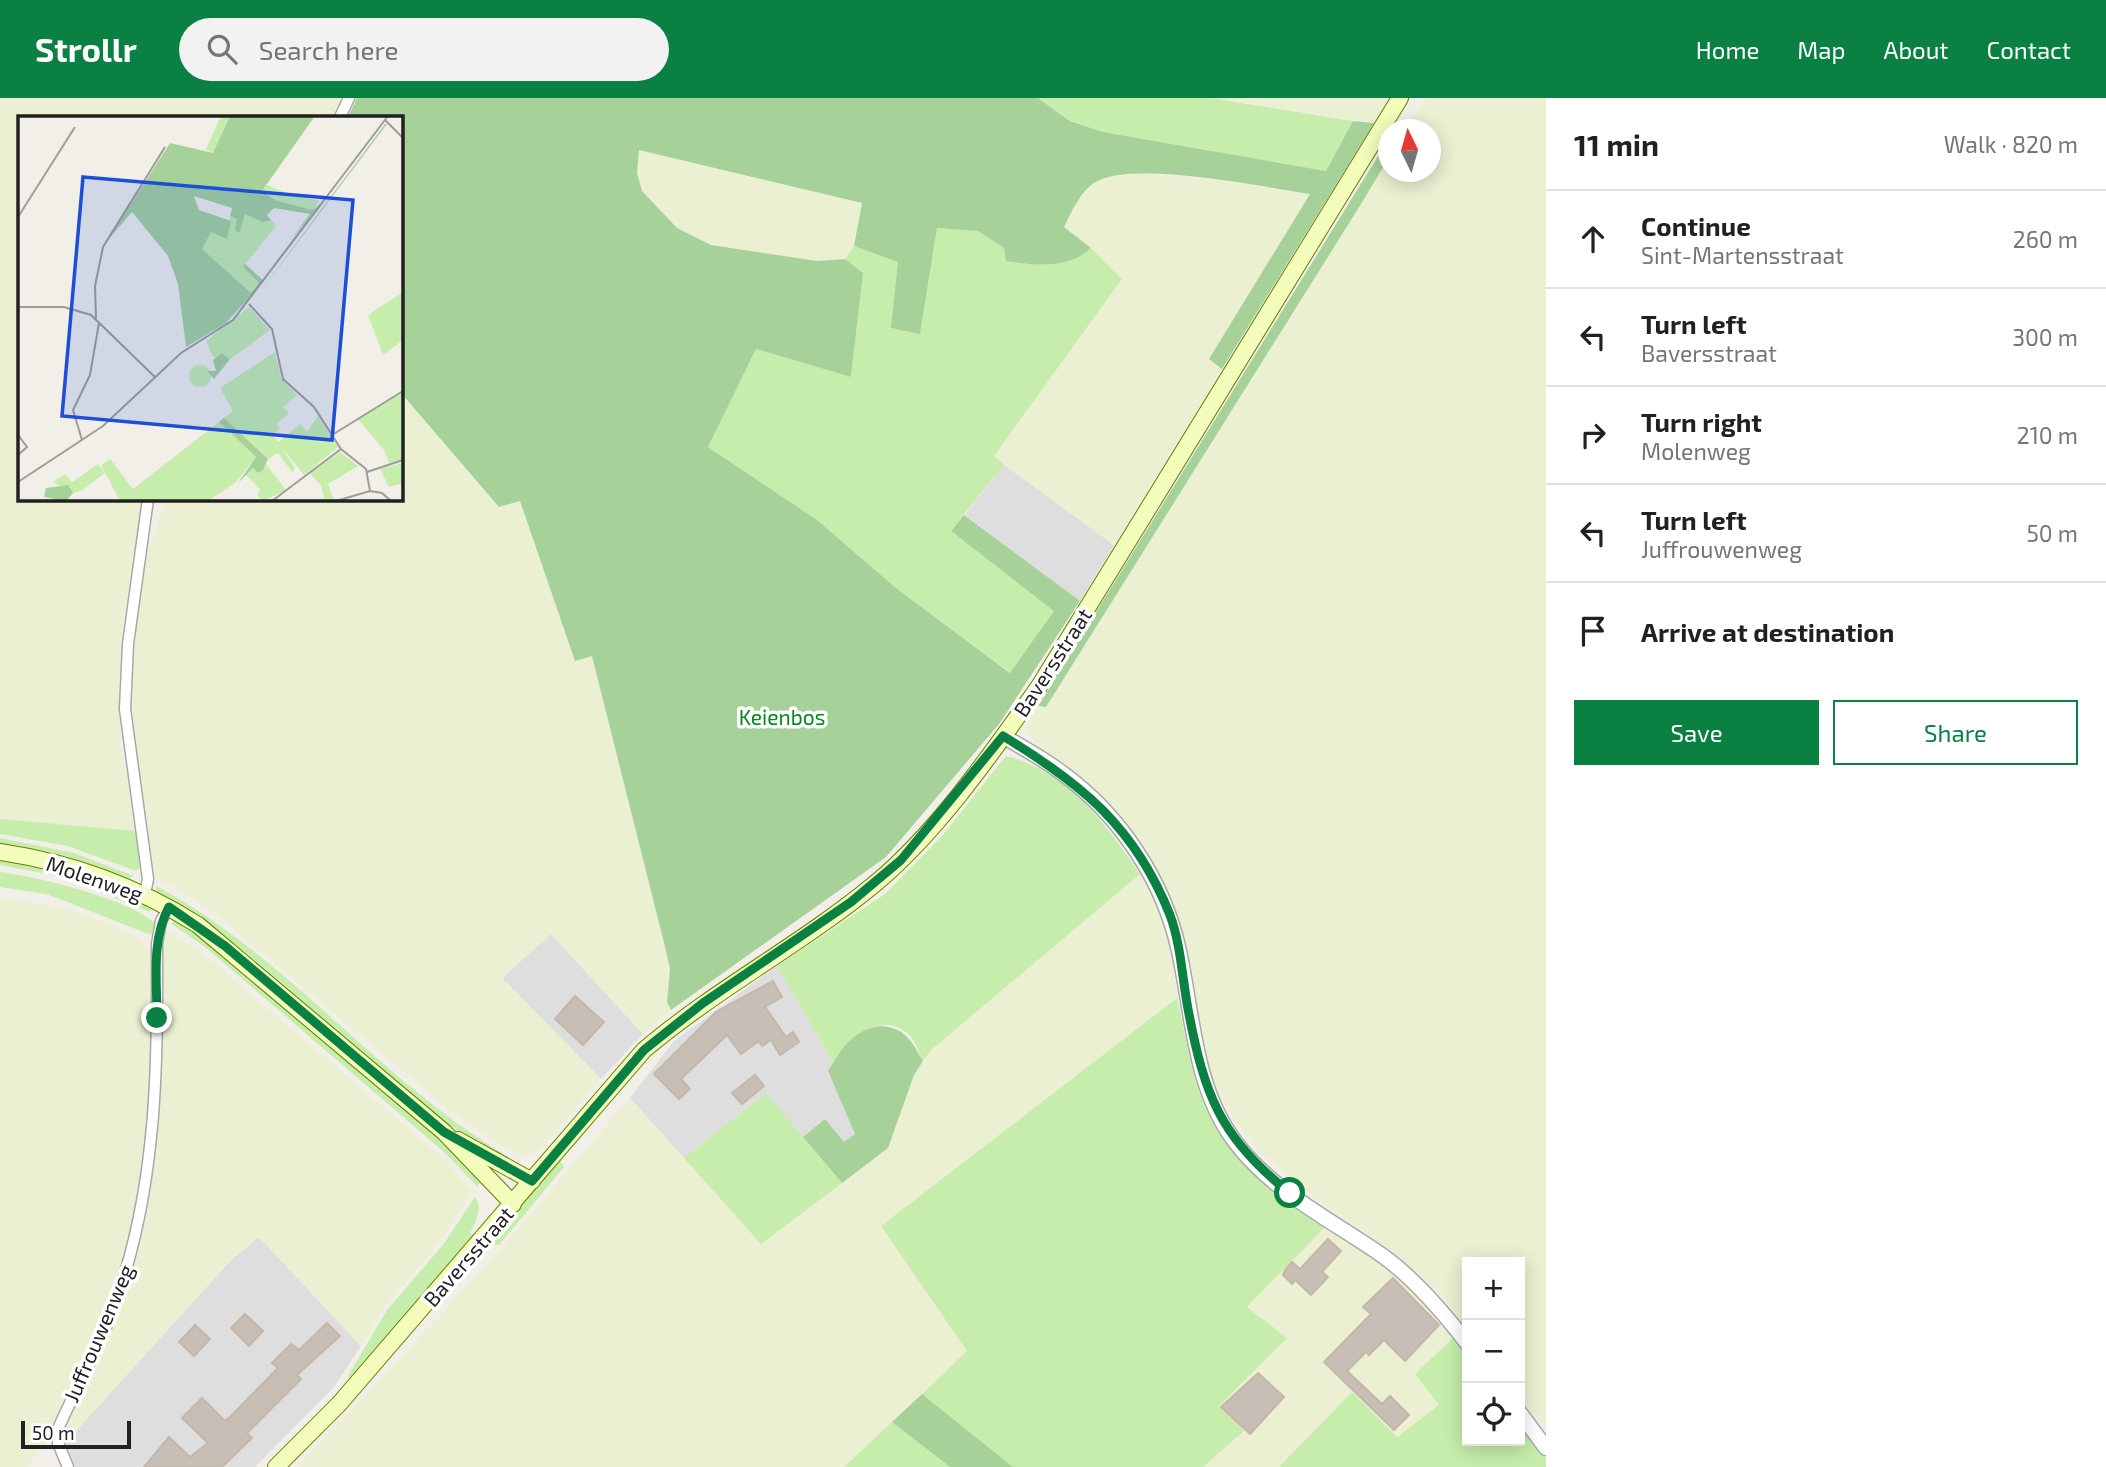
<!DOCTYPE html>
<html lang="en">
<head>
<meta charset="utf-8">
<style>
  body { margin:0; font-family:"Exo 2",sans-serif; background:#f2f2f2; color:#202124 }
  .controls { position:absolute; right:21px; bottom:21px; display:grid; overflow:hidden; border-radius:0px; box-shadow:0 4px 18px #0003 }
  .controls button { width:63px; height:63px; display:grid; place-items:center; padding:0; border:0; border-bottom:2px solid #e0e0e0; background:#fff; color:#202124; font:35px sans-serif }
  .compass { position:absolute; left:1378px; top:21px; width:63px; height:63px; border-radius:50%; background:#fff; box-shadow:0 4px 18px #0003; rotate:355deg }
  .scale { position:absolute; left:21px; bottom:18px; width:110px; box-sizing:border-box; padding-left:7px; border:4px solid #212121; border-top:0; font-size:19px; line-height:24px; white-space:nowrap; color:#212121; -webkit-text-stroke:5px #fff; paint-order:stroke }
  .stop { position:absolute; width:21px; height:21px; margin:-16px; border:5px solid #0b8043; border-radius:50%; background:#fff }
  .stop.end { background:#0b8043; border-color:#fff; box-shadow:0 2px 7px #0008 }
  .list { margin:0; padding:0; list-style:none }
  h2 { display:flex; justify-content:space-between; align-items:center; height:91px; margin:0; padding:0 28px; font-size:30px }
  h2 small { font-size:23px; font-weight:400; color:#757577 }
  .list li { display:grid; grid-template-columns:46px 1fr auto; gap:21px; align-items:center; box-sizing:border-box; height:98px; padding:0 28px; border-top:2px solid #e0e0e0 }
  .list b { display:block; font-size:26px; white-space:nowrap }
  .list p { margin:0; font-size:23px; white-space:nowrap; color:#757577 }
  .list em { font-size:23px; font-style:normal; color:#757577 }
  .actions { display:flex; gap:14px; padding:21px 28px }
  .actions a { flex:1; padding:16px 0; border:2px solid #0b8043; border-radius:0px; text-align:center; font-size:24px; color:#0b8043 }
  .actions .main { background:#0b8043; color:#fff }
  .icon { flex:none; width:38px; height:38px; fill:none; stroke:currentColor; stroke-width:2; stroke-linecap:round; stroke-linejoin:round }
  .map { position:relative; flex:none; width:1546px; height:1369px; overflow:hidden }
  header { display:flex; align-items:center; gap:42px; box-sizing:border-box; height:98px; padding:0 35px; background:#0b8043; color:#fff }
  header strong { font-size:33px }
  nav { display:flex; gap:38px; margin-inline-start:auto; font-size:24px }
  .search { width:490px; height:63px; background:#f2f2f2; display:flex; align-items:center; gap:18px; box-sizing:border-box; padding:0 24px; border-radius:38px; color:#757577; font-size:26px }
  main { display:flex }
  aside { flex:1; background:#fff }
  .map>svg:first-child { display:block }
</style>
</head>
<body>
<header>
<strong>Strollr</strong>
<div class="search"><svg class="icon" aria-label="search" viewBox="0 0 24 24"><circle cx="10" cy="10" r="6"/><path d="M15 15l6 6"/></svg>Search here</div>
<nav><a>Home</a><a>Map</a><a>About</a><a>Contact</a></nav>
</header>
<main>
<div class="map">
<svg width="1546" height="1369" viewBox="0 0 1546 1369">
  <rect width="100%" height="100%" fill="#f1efe7"/>
  <path fill="#dfdede" d="M1004,366L1114,447L1080,503L965,417Z
    M551,836L643,936L601,981L502,880Z
    M777,868L833,964L828,973L856,1036L844,1044L825,1021L803,1039L766,995L684,1060L630,1000L674,943Z
    M259,1139L361,1248L333,1290L255,1369H75L65,1345L232,1161Z"/>
  <path fill="#ecf0d2" d="M0,0H341L332,19H19V401H143L119,548V638L137,733L0,721Z
    M1211,0H1389L1374,25Z
    M1426,0H1546V1327H1543L1520,1298V1164H1467V1228L1435,1190L1394,1154L1319,1104L1256,1051L1228,1012L1213,981L1200,934L1193,875L1180,825L1149,754L1119,715L1085,681L1038,649L1025,633L1038,608L1046,609L1388,61V74H1430V32L1407,31Z
    M639,52L862,105L854,148L845,161L817,163L711,147L676,130L642,93L637,75Z
    M1135,75L1224,83L1310,97L1209,261L1222,271L1114,447L993,359L1122,182L1064,129L1078,102L1098,82Z
    M401,295L499,409L520,403L575,563L592,557L670,871L667,904L671,912L643,936L551,836L502,880L601,981L538,1054L528,1056L513,1055L463,1023L212,813L155,778L131,615V584L142,471L167,401H401Z
    M1140,776L1160,816L1171,852L1177,900L882,1128L968,1253L844,1369H298L488,1166L630,1000L761,1146L888,1050L914,977L931,952Z
    M0,799L68,811L117,829L140,841L151,855L154,892L149,1038L132,1130L117,1189L52,1337L27,1369H0Z
    M166,832L199,852L436,1054L473,1093L441,1143L384,1210L361,1248L259,1139L232,1161L65,1345L64,1332L126,1191L143,1133L158,1047L164,881L162,834Z
    M1325,1129L1381,1165L1433,1211L1455,1238L1440,1306L1396,1339L1352,1294L1279,1369H1203L1244,1333L1219,1308L1286,1240L1247,1210Z"/>
  <path fill="#c6edab" d="M1038,0H1211L1353,23L1326,73L1103,34L1071,23Z
    M937,130L978,133L1004,150L1007,163C1035,167 1069,172 1091,150L1122,181L994,358L1004,366L951,433L1055,513L1011,575L896,490L817,422L708,349L756,251L851,279L863,176L845,161L854,148L899,164L891,230L920,235Z
    M1006,658C1068,673 1106,727 1140,776L931,952L923,963C919,956 916,944 910,938C883,910 847,940 833,964L777,868L885,796L941,739Z
    M0,721L137,733L142,768L136,773L68,748L0,736Z
    M0,740L74,755L134,778L129,780L51,754L0,746Z
    M0,761C54,771 102,786 152,809L150,814L62,779L0,767Z
    M0,774C31,777 137,803 155,826L151,837L47,796L0,789Z
    M156,788C286,857 378,981 504,1056L502,1060C374,989 284,865 156,793Z
    M174,822L211,847L436,1039L481,1084L477,1088L444,1054L204,848L171,826Z
    M1177,900C1185,934 1190,972 1203,1004C1227,1062 1275,1096 1325,1129L1247,1209L1287,1240L1219,1308L1244,1333L1203,1369H1013L922,1296L967,1253L881,1128Z
    M766,995L842,1085L761,1146L684,1060Z
    M560,1062L564,1069L499,1147H492L490,1145Z
    M475,1099C483,1110 476,1124 470,1135L475,1138L351,1280L348,1278L387,1212L443,1147Z
    M1455,1238L1467,1256V1343H1520V1326L1546,1361V1369H1279L1352,1294L1397,1339L1439,1307L1415,1276Z
    M892,1324L950,1369H844Z"/>
  <path fill="#a6d29a" d="M357,0H1038L1070,23L1103,34L1326,73L1353,23L1374,25L1222,271L1209,261L1310,96C1263,89 1140,64 1100,82C1082,89 1072,113 1064,129L1091,150C1069,172 1034,167 1006,163L1004,150L978,133L937,130L920,236L891,230L898,164L854,148L862,105L639,52L637,75L642,93L677,130L711,147L817,163L845,161L863,175L851,279L756,251L708,349L817,422L896,490L1010,575L1054,513L951,433L964,417L1080,503L999,626L886,759L671,912L667,904L670,871L665,849L592,558L575,563L520,403L499,409L401,295V19H348Z
    M1388,42V61L1361,106L1046,609L1038,608Z
    M879,928C905,929 912,943 923,963L914,977L888,1050L842,1085L803,1039L825,1021L844,1044L855,1036L828,973C841,951 852,933 879,928Z
    M922,1296L1013,1369H950L892,1324Z"/>
  <path fill="#c7beb6" stroke="#c4b7a8" stroke-width="2" d="M773,883L782,899L765,909L786,939L793,934L799,944L780,957L771,942L762,948L759,943L741,956L727,937L681,981L690,991L679,1001L654,976L716,914Z
    M575,898L604,924L583,947L555,921Z
    M755,977L764,988L742,1006L732,995Z
    M1328,1141L1341,1153L1322,1174L1328,1179L1311,1197L1295,1182L1292,1186L1283,1177L1285,1172L1292,1164L1300,1171Z
    M1393,1180L1439,1227L1405,1263L1384,1242L1369,1257L1366,1254L1347,1273L1382,1306L1390,1298L1409,1317L1394,1332L1324,1264L1371,1216L1363,1209Z
    M245,1216L263,1233L249,1248L231,1230Z
    M327,1225L340,1238L297,1277L301,1281L247,1335L252,1340L222,1369H144L169,1339L190,1359L208,1345L182,1320L202,1300L225,1323L230,1319L278,1270L272,1265L291,1246L299,1252Z
    M195,1227L210,1241L194,1258L179,1244Z
    M1258,1275L1284,1299L1250,1336L1221,1309Z"/>
  <g fill="none" stroke-linecap="round" stroke-linejoin="round">
    <defs>
      <path id="minor" d="M340,19L349,0
        M145,796L148,781L125,611L128,546L148,401
        M68,1369L58,1345V1331C78,1285 104,1242 119,1194C157,1081 158,964 157,846L161,823L169,809"/>
      <path id="tertiary" d="M1003,638C1023,650 1044,661 1062,675C1120,717 1164,783 1179,853C1193,917 1194,991 1236,1045C1273,1094 1333,1123 1383,1158C1415,1181 1443,1214 1467,1245
        M1520,1315L1546,1350"/>
      <path id="secondary" d="M0,754C73,765 136,788 198,827L444,1034L513,1106
        M458,1042L532,1083
        M276,1369L339,1306L644,952C717,890 804,845 877,784C940,731 993,653 1040,587L1400,0"/>
    </defs>
    <use href="#minor" stroke="#a8a8a8" stroke-width="13"/>
    <use href="#tertiary" stroke="#a8a8a8" stroke-width="17"/>
    <use href="#secondary" stroke="#667f00" stroke-width="18"/>
    <use href="#minor" stroke="#fff" stroke-width="10"/>
    <use href="#tertiary" stroke="#fff" stroke-width="14"/>
    <use href="#secondary" stroke="#f3fcba" stroke-width="16"/>
  </g>
  <g fill="none" stroke-linecap="round" stroke-linejoin="round">
    <path stroke="#0b8043" stroke-width="9" d="M157,920C157,883 151,842 169,809L225,848L444,1034L532,1083L644,952L703,905L851,804L901,762L1003,638C1082,686 1135,729 1170,817C1181,847 1182,879 1188,911C1204,996 1220,1040 1290,1095"/>
  </g>
  <g text-anchor="middle" dominant-baseline="central" stroke-width="7" stroke-linejoin="round" paint-order="stroke">
    <g font-size="21" fill="#212121" stroke="#fff">
      <text transform="translate(1052 564) rotate(-57)">Baversstraat</text>
      <text transform="translate(95 780) rotate(19)">Molenweg</text>
      <text transform="translate(468 1158) rotate(-49)">Baversstraat</text>
      <text transform="translate(98 1235) rotate(-67)">Juffrouwenweg</text>
    </g>
    <g font-size="21" fill="#07861d" stroke="#fff">
      <text x="782" y="618">Keienbos</text>
    </g>
  </g>
  <g transform="translate(18 18)">
    <rect width="385" height="385" fill="#f1efe7"/>
    <path d="M203,0H212L195,37L188,33ZM249,69L266,76L301,85L296,94L257,84L244,75ZM227,98L253,104L258,110L225,151L241,167L233,177L183,133L193,116L209,122L212,100L220,103L222,116ZM385,176V224L365,239L350,199ZM231,191L252,214L212,243L205,237L196,242L188,225ZM257,236L263,262L279,279L265,291L271,297L258,308L262,313L254,319L261,326L282,308L289,316L300,300L320,331L286,359L265,333L277,353L274,356L260,337L250,343L206,302L215,295L202,272ZM171 260a11 11 0 1 1 22 0a11 11 0 1 1-22 0ZM385,276V343L371,347L366,334L340,303ZM201,306L238,341L218,366L190,385H102L83,349L92,343L115,373ZM322,336L340,350L310,368L316,384L307,385L303,370L292,357ZM385,347V367L371,371L362,353ZM80,348L87,357L63,375L55,377L35,366L47,358L54,366ZM248,348L268,374L245,385L239,379L242,373L227,358L235,352L245,354Z" fill="#c6edab"/>
    <path d="M212,0H297L244,75L257,84L295,94L305,86L272,125L292,98L256,92L249,99L253,104L245,106L227,98L222,116L217,115L219,103L212,100L214,92L176,80L181,94L213,105L209,123L193,116L184,133L233,177L241,167L225,151L227,148L246,165L208,207L168,231L160,168L150,140L114,96L89,125L152,27L195,37ZM367,8H369L237,183L311,83ZM204,237L212,243L196,263L189,255H198L195,244ZM206,302L250,343L245,354L240,357L235,352L220,367L238,341L201,306ZM50,369L55,377L48,385L26,381L28,372Z" fill="#a6d29a"/>
    <path fill="none" stroke="#9e9d98" stroke-width="2" d="M367,4L385,22M0,101L57,11M231,188L254,213L265,263L296,291L323,333L348,353L352,375M0,191H46L73,199L138,262M78,202L77,170L85,131L147,31M0,319L9,331L0,339M314,319L385,275M64,324L55,294L72,259L81,207M349,356L385,344M0,366L85,310L163,237L215,204L370,0M254,385L323,333M318,385L352,375L364,377L373,385"/>
    <path fill="#1d4ed8" fill-opacity="0.15" stroke="#1d4ed8" stroke-width="3.5" d="M65,61L335,84L314,324L44,300Z"/>
    <rect width="385" height="385" fill="none" stroke="#212121" stroke-width="3.5"/>
  </g>
</svg>
<div class="controls">
<button>+</button>
<button>−</button>
<button><svg class="icon" aria-label="locate" viewBox="0 0 24 24"><circle cx="12" cy="12" r="6"/><path d="M12 2v4M12 18v4M2 12h4M18 12h4"/></svg></button>
</div>
<svg class="compass" viewBox="-18 -18 36 36"><path d="M0-13l5 13h-10z" fill="#e53935"/><path d="M0 13l5-13h-10z" fill="#757577"/></svg>
<div class="scale">50 m</div>
<div class="stop" style="left:1290px;top:1095px"></div>
<div class="stop end" style="left:157px;top:920px"></div>
</div>
<aside>
<h2>11 min<small>Walk · 820 m</small></h2>
<ul class="list">
<li><svg class="icon" aria-label="ahead" viewBox="0 0 24 24"><path d="M12 20V5M6 11l6-6 6 6"/></svg><div><b>Continue</b><p>Sint-Martensstraat</p></div><em>260 m</em></li>
<li><svg class="icon" aria-label="left" viewBox="0 0 24 24"><path d="M17 20v-9H6M10 6l-5 5 5 5"/></svg><div><b>Turn left</b><p>Baversstraat</p></div><em>300 m</em></li>
<li><svg class="icon" aria-label="right" viewBox="0 0 24 24"><path d="M7 20v-9h11M14 6l5 5-5 5"/></svg><div><b>Turn right</b><p>Molenweg</p></div><em>210 m</em></li>
<li><svg class="icon" aria-label="left" viewBox="0 0 24 24"><path d="M17 20v-9H6M10 6l-5 5 5 5"/></svg><div><b>Turn left</b><p>Juffrouwenweg</p></div><em>50 m</em></li>
<li><svg class="icon" aria-label="arrive" viewBox="0 0 24 24"><path d="M6 21V4h12l-3 4 3 4H6"/></svg><div><b>Arrive at destination</b></div></li>
</ul>
<div class="actions"><a class="main">Save</a><a>Share</a></div>
</aside>
</main>
</body>
</html>
